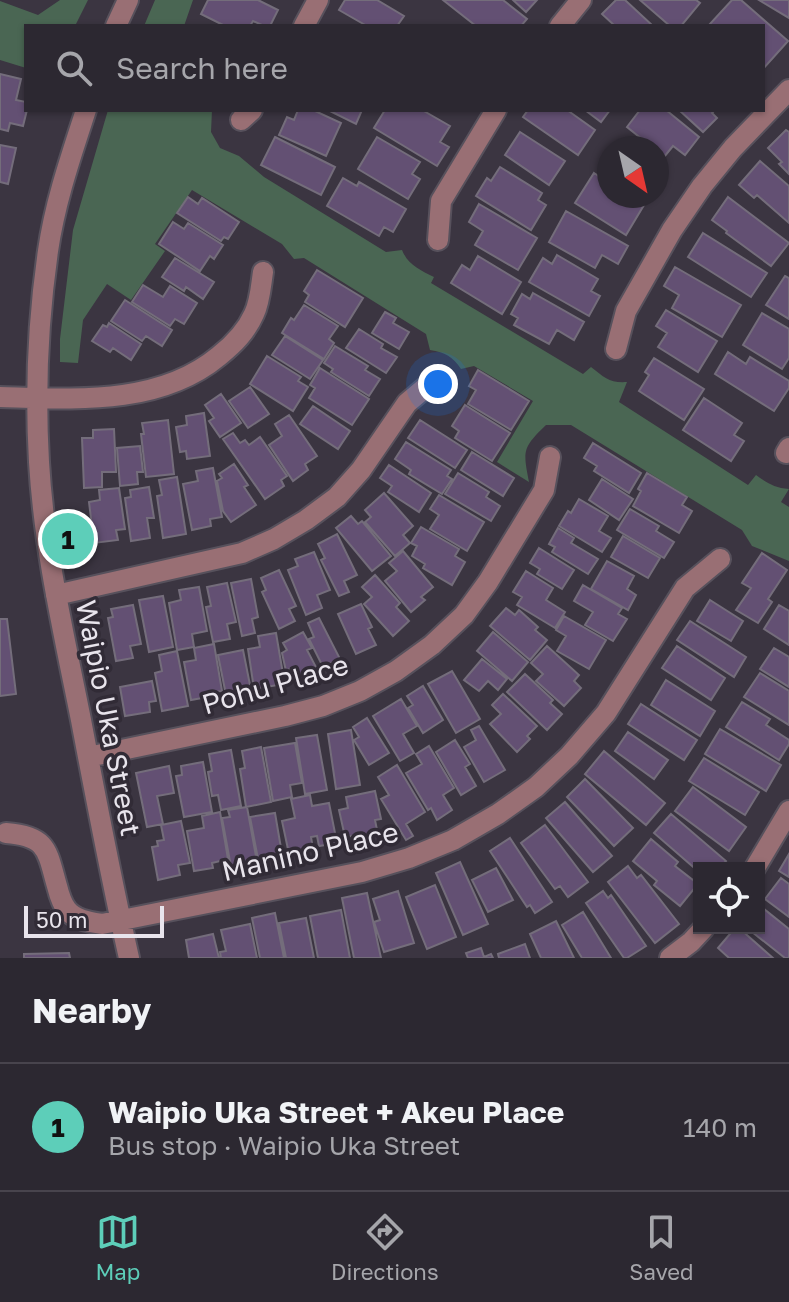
<!DOCTYPE html>
<html lang="en">
<head>
<meta charset="utf-8">
<style>
  body { margin:0; font-family:"Golos Text",sans-serif; background:#343039; color:#f1f3f6 }
  .controls { position:absolute; right:24px; bottom:24px; display:grid; overflow:hidden; border-radius:0px; box-shadow:0 2px 6px #0004 }
  .controls button { width:72px; height:72px; display:grid; place-items:center; padding:0; border:0; border-bottom:2px solid #48444d; background:#2c2831; color:#f1f3f6; font:40px sans-serif }
  .compass { position:absolute; left:597px; top:136px; width:72px; height:72px; border-radius:50%; background:#2c2831; box-shadow:0 2px 6px #0004; rotate:146deg }
  .scale { position:absolute; left:24px; bottom:20px; width:140px; box-sizing:border-box; padding-left:8px; border:4px solid #e8e4ec; border-top:0; font-size:22px; line-height:28px; white-space:nowrap; color:#e8e4ec; -webkit-text-stroke:6px #312b36; paint-order:stroke }
  .you { position:absolute; left:438px; top:384px; width:28px; height:28px; margin:-20px; border:6px solid #fff; border-radius:50%; background:#1a73e8; box-shadow:0 0 0 12px #1a73e833 }
  .badge { display:grid; place-items:center; width:52px; height:52px; border-radius:50%; background:#5dceb9; color:#111; font-size:26px; font-weight:700 }
  .pin { position:absolute; translate:-50% -50%; border:4px solid #fff; box-shadow:0 2px 8px #0006 }
  .list { margin:0; padding:0; list-style:none }
  h2 { display:flex; justify-content:space-between; align-items:center; height:104px; margin:0; padding:0 32px; font-size:34px }
  h2 small { font-size:26px; font-weight:400; color:#a6a6ab }
  .list li { display:grid; grid-template-columns:52px 1fr auto; gap:24px; align-items:center; box-sizing:border-box; height:128px; padding:0 32px; border-top:2px solid #48444d }
  .list b { display:block; font-size:30px; white-space:nowrap }
  .list p { margin:0; font-size:26px; white-space:nowrap; color:#a6a6ab }
  .list em { font-size:26px; font-style:normal; color:#a6a6ab }
  .icon { flex:none; width:44px; height:44px; fill:none; stroke:currentColor; stroke-width:2; stroke-linecap:round; stroke-linejoin:round }
  .map { position:relative; flex:none; width:789px; height:958px; overflow:hidden }
  .search { position:absolute; background:#2c2831; box-shadow:0 2px 6px #0004; left:24px; right:24px; top:24px; height:88px; display:flex; align-items:center; gap:20px; box-sizing:border-box; padding:0 28px; border-radius:0px; color:#a6a6ab; font-size:30px }
  .sheet { height:232px; background:#2c2831 }
  nav { display:flex; justify-content:space-around; align-items:center; box-sizing:border-box; height:112px; border-top:2px solid #48444d; background:#2c2831; font-size:22px; color:#a6a6ab }
  nav a { display:grid; justify-items:center; gap:4px }
  nav .on { color:#5dceb9 }
  .map>svg:first-child { display:block }
</style>
</head>
<body>
<div class="map">
<svg width="789" height="958" viewBox="0 0 789 958">
  <rect width="100%" height="100%" fill="#3b3541"/>
  <path fill="#4a6653" d="M60,0H88L75,26H26V68L0,60V1L38,15Z
    M155,0H193L184,26H144Z
    M108,110H212L211,132L220,148L239,156L264,177L386,252L402,250C408,265 420,270 434,277L431,283L583,374L591,367C605,378 609,383 627,382L619,402L748,485L756,475C767,483 775,488 789,489L781,502L789,507V561L752,546L742,530L571,425H546C522,448 523,451 529,482L497,462L533,401L474,366L461,369C453,357 445,352 430,350L426,334L304,258L294,259L282,244L192,190L155,244L165,251L131,300L107,284L83,320L78,363L60,362V339L73,230Z"/>
  <path fill="#635073" stroke="#746d7b" stroke-width="2" d="M208,0H258L278,10L270,26H264L253,21L250,26H225L201,14Z
    M345,0H377L404,16L397,26H367L339,10Z
    M443,0H503L527,19L521,26H476Z
    M513,0H537L526,12Z
    M616,0H625L653,26H615L602,14Z
    M640,0H696L700,3L681,26H670Z
    M732,0H741L788,41L763,69V26L709,25Z
    M759,0H789V18Z
    M0,74L21,79L16,100L26,102L27,110L23,126L10,123L8,131L0,129Z
    M298,110H313L341,123L326,156L279,135L287,117L294,120Z
    M328,110H362L356,124Z
    M385,110H422L450,126L440,142L449,147L437,166L374,128Z
    M528,110H567L595,130L578,155L523,117Z
    M585,110H610L601,122Z
    M640,110H666L699,137L685,155L673,146L664,157L657,151V148H653L627,127Z
    M679,110H715L712,113L717,118L703,132Z
    M786,130L789,132V174L779,164L782,162L768,148Z
    M520,132L565,161L549,185L505,155Z
    M275,137L335,167L321,195L261,165Z
    M377,137L420,162L412,174L420,179L408,199L358,169Z
    M0,145L16,148L8,184L0,182Z
    M760,161L789,186V223L757,195L754,198L739,185Z
    M657,162L666,168L657,180L664,185L657,195Z
    M500,167L542,193L538,200L546,205L531,230L476,196L487,178L491,181Z
    M594,173L609,183V196H630L644,205L626,235L575,203Z
    M343,178L357,186L359,182L406,209L393,232L384,227L379,236L327,206Z
    M188,197L198,204L202,198L239,222L228,239L224,237L221,241L177,213Z
    M728,197L789,243L771,266L726,233L727,231L712,220Z
    M479,204L537,238L518,270L475,245L483,231L469,222Z
    M566,211L628,246L618,264L602,255L595,268L549,242Z
    M173,222L184,229L188,223L223,245L214,259L210,256L200,271L159,244Z
    M703,233L767,273L751,297L688,257Z
    M557,255L598,279L591,291L600,296L589,316L529,282L543,258L552,264Z
    M478,256L521,282L502,314L451,283L462,265L470,270Z
    M175,258L214,282L203,299L186,287L184,291L162,277Z
    M675,267L741,305L722,337L672,308L679,295L664,286Z
    M317,270L363,298L345,327L305,302L309,295L304,291Z
    M785,276L789,278V319L766,305Z
    M143,285L163,297L170,286L197,303L184,324L175,319L170,326L132,302Z
    M533,293L584,322L574,340L557,330L549,344L514,325L518,318L511,314L522,294L530,299Z
    M125,300L172,330L162,346L146,336L142,341L111,321Z
    M304,305L338,326L329,339L334,343L324,359L282,333L291,318L294,320Z
    M666,310L717,341L698,372L658,347L667,333L656,326Z
    M385,312L396,318L393,323L409,332L399,349L372,333Z
    M762,313L789,329V358L782,369L743,345Z
    M109,323L141,344L131,360L113,348L110,352L92,341L103,325L107,327Z
    M359,329L383,344L381,348L397,357L386,373L346,348Z
    M285,336L323,360L310,379L272,355Z
    M335,346L368,366L365,370L380,379L369,396L331,372L333,369L324,363Z
    M728,352L746,364L750,357L789,381V388L774,411L715,374Z
    M267,356L301,377L298,381L308,387L293,411L250,384Z
    M654,358L704,389L684,420L639,391L649,375L645,372Z
    M320,368L369,399L352,425L309,398L315,388L310,385Z
    M478,370L529,401L511,430L468,404L476,390L469,386Z
    M250,387L269,414L248,428L229,401Z
    M221,394L241,423L220,437L209,421L214,418L205,405Z
    M704,398L742,423L734,435L744,441L731,461L683,430Z
    M465,405L510,433L492,461L455,438L459,431L452,426Z
    M313,406L350,431L338,449L300,424Z
    M204,413L210,456L187,459L186,451L180,452L176,427L187,425L186,416Z
    M289,415L317,456L305,464L308,470L293,481L269,445L282,436L275,424Z
    M168,420L174,474L146,477L141,434H144L142,423Z
    M420,420L467,450L455,468L408,438Z
    M114,429L116,472H102V487L84,488L82,438H93V430Z
    M233,433L240,443L245,440L249,445L260,437L287,476L281,480L284,486L265,499L223,439Z
    M406,442L451,470L447,476L452,479L442,494L409,474L411,470L395,459Z
    M593,443L641,473L629,493L594,471L597,466L584,458Z
    M140,446L143,472H137L138,484L120,486L117,448Z
    M472,452L514,478L503,496L461,470Z
    M234,464L248,485L244,487L256,505L231,522L223,511L217,481L222,478L219,474Z
    M389,465L431,493L419,512L388,492L392,486L380,478Z
    M213,468L222,517L210,519L211,526L192,530L183,484L198,481L196,471Z
    M458,473L489,492L486,497L500,506L491,521L445,494Z
    M647,473L687,497L682,505L692,511L679,533L633,506L641,491L638,489Z
    M177,477L186,534L163,538L157,496L162,495L159,480Z
    M602,479L633,499L619,520L589,500Z
    M149,487L154,518H147L150,538L131,541L125,498L131,497L130,490Z
    M119,488L125,529L116,530L118,540L94,543L89,502L100,500L99,490Z
    M384,493L413,526L403,535L410,543L395,556L365,522L371,517L365,510Z
    M439,495L484,522L467,551L430,529L439,515L430,509Z
    M579,499L608,516L599,531L611,538L602,552L559,526L568,511L571,513Z
    M630,509L659,526L656,531L674,542L664,558L617,530Z
    M351,516L358,524L362,521L391,556L372,571L336,528Z
    M421,527L459,549L455,556L465,562L452,585L423,568L425,564L412,556L417,546L411,543Z
    M558,528L574,538L571,543L598,559L588,574L552,552L555,547L549,544Z
    M337,534L357,575L344,581L349,592L339,596L321,560L325,558L318,544Z
    M623,536L660,558L648,578L611,557Z
    M539,548L574,570L562,589L537,574L540,569L530,563Z
    M403,551L433,587L421,597L425,600L411,612L385,581L397,571L389,563Z
    M314,552L330,590L317,595L322,608L306,615L288,570L298,566L295,559Z
    M762,553L787,570L768,599L772,602L758,623L736,610L751,588L742,583Z
    M607,561L634,576L627,589L636,595L628,610L591,589Z
    M279,570L296,606L289,609L295,621L279,629L262,592L266,590L261,578Z
    M526,571L553,588L546,600L565,612L555,628L517,605L522,597L513,592Z
    M375,575L400,603L396,607L409,621L393,636L364,604L372,597L362,587Z
    M251,579L258,617L252,619L255,633L242,636L231,583Z
    M227,583L236,622L227,624L230,639L213,642L206,607L211,606L207,587Z
    M583,585L622,608L618,614L627,619L613,641L585,625L593,612L574,601Z
    M199,587L207,631L192,634L194,647L177,650L169,603L181,600L179,590Z
    M163,596L173,647L149,652L139,600Z
    M710,600L743,621L731,641L697,621Z
    M361,604L372,627L368,629L376,645L356,654L338,614Z
    M133,605L141,644L130,646L133,658L116,661L108,618L113,617L111,609Z
    M779,605L789,611V645L764,629Z
    M506,608L515,615L519,610L538,627L535,630L547,640L530,660L490,626Z
    M564,616L606,640L589,669L557,651L566,636L556,630Z
    M319,618L340,659L323,667L309,639L314,637L308,623Z
    M0,619H7L16,694L0,696Z
    M690,621L746,657L734,677L677,640Z
    M303,632L312,648L307,650L318,671L301,681L294,667L286,671L282,653L287,650L283,643Z
    M493,632L528,662L512,681L477,651Z
    M276,633L283,674L276,675L278,685L254,689L248,649L260,647L258,636Z
    M214,644L222,691L208,693V697L191,700L184,662L196,660L194,648Z
    M547,646L579,675L574,681L581,688L564,706L536,681L543,674L531,663Z
    M677,646L725,678L711,700L662,668Z
    M774,648L789,657V687L760,669Z
    M243,650L251,690L226,695L218,655Z
    M177,651L188,706L162,711L155,673L162,671L159,655Z
    M482,659L507,679L498,690L488,681L479,691L464,680Z
    M452,671L480,719L456,733L428,684Z
    M760,673L789,691V725L744,697Z
    M525,674L553,700L550,703L562,714L547,730L507,692Z
    M666,680L715,711L700,736L651,705Z
    M152,681L156,701L149,702L150,712L125,716L120,687Z
    M423,686L443,720L423,733L408,708L413,705L407,696Z
    M503,694L537,726L527,736L530,739L517,752L490,724L501,714L492,705Z
    M401,699L417,726L403,734L414,753L400,761L373,716Z
    M742,702L770,719L766,725L789,740V744L779,760L726,727Z
    M641,704L697,740L684,760L628,724Z
    M367,718L389,753L369,765L354,740L359,737L353,727Z
    M479,726L505,770L484,782L464,747L476,740L471,730Z
    M720,729L781,765L766,791L705,754Z
    M351,730L360,785L336,789L328,734Z
    M628,732L668,760L654,779L615,751Z
    M317,735L327,790L305,794L296,738Z
    M455,740L470,764L465,767L476,786L461,795L436,752Z
    M295,743L302,783L290,785L292,797L273,801L264,748Z
    M429,746L454,788L443,795L452,810L437,820L431,808L428,810L406,773L422,764L416,754Z
    M261,747L271,802L246,807L240,769L245,768L242,751Z
    M231,750L241,806L221,810L218,795L212,796L208,772L212,771L209,754Z
    M604,751L665,803L646,825L585,774Z
    M704,758L759,792L745,815L689,781Z
    M203,762L212,812L184,817L176,776L182,775L181,766Z
    M397,765L425,812L406,824L413,836L406,840L381,799L389,795L378,777Z
    M169,766L174,793L157,796L163,824L147,827L136,773Z
    M585,779L633,828L614,846L567,797Z
    M693,787L746,827L729,851L675,811Z
    M375,791L381,819L375,820L378,835L359,839L357,835L345,837L339,810L348,808L346,797Z
    M310,795L312,806L329,803L337,843L319,846L317,836L311,837L313,849L289,854L282,821L295,818L291,799Z
    M565,802L612,856L593,872L546,818Z
    M247,807L257,862L231,867L222,818L230,817L228,810Z
    M220,812L228,859L212,863L213,868L194,871L187,831L204,828L202,816Z
    M275,813L282,854L258,859L250,817Z
    M671,814L726,861L720,868H699V872L654,833Z
    M181,821L190,863L178,865L180,875L158,880L152,847L158,846L157,841L164,840L161,825Z
    M545,825L588,882L568,897L560,886L555,889L521,843Z
    M510,838L552,902L535,913L530,905L527,907L490,851Z
    M651,839L678,862L675,866L698,884L680,906L654,885L657,881L633,861Z
    M789,854V877L779,871Z
    M460,862L488,924L463,935L436,873Z
    M628,866L637,878L641,875L679,924L655,943L608,882Z
    M496,868L513,900L488,912L472,880Z
    M781,878L789,884V917L765,899Z
    M435,885L456,937L427,949L406,897Z
    M398,891L414,943L384,952L374,922L380,920L373,899Z
    M603,891L608,898L611,895L646,946L627,958H624L586,903Z
    M367,893L381,958H354L342,898Z
    M759,905L789,929V958H785L747,928H759Z
    M341,910L350,958H318L310,916Z
    M583,912L611,958H582L562,925Z
    M275,913L284,958H260L252,918Z
    M306,918L314,958H286L279,923Z
    M556,921L574,958H541L530,934Z
    M250,924L257,958H221L220,952L226,951L221,930Z
    M735,928H739L773,958H729L718,948Z
    M213,934L219,958H189L186,940Z
    M525,944L530,958H499L498,954Z
    M481,948L484,957L491,954L493,958H468L466,953Z
    M69,953L70,958H24V954Z"/>
  <g fill="none" stroke-linecap="round" stroke-linejoin="round">
    <defs>
      <path id="minor" d="M116,26L128,0
        M304,26L318,0
        M560,26L581,0
        M86,110C71,156 55,202 48,251C38,320 35,392 39,462C44,549 64,635 81,720C96,799 111,879 129,958
        M241,120L252,110
        M438,240L441,201L496,110
        M616,349L626,311L672,230L702,186L733,148L789,90
        M0,397C74,399 159,406 219,356C234,344 246,332 254,314C260,302 261,285 263,272
        M786,453L789,448
        M56,595L242,553L274,539L306,520L337,497L361,470L407,403L432,382
        M88,757L285,716L323,706L360,691L396,671L432,645L464,615L488,582L544,490L550,457
        M6,833C48,836 47,851 57,886C59,894 62,904 67,910C75,920 90,922 102,924L362,872L409,858L453,840L498,814L536,787L569,756L606,713L685,588L720,559
        M755,868L789,811
        M670,958L691,942L704,928"/>
    </defs>
    <use href="#minor" stroke="#57515c" stroke-width="24"/>
    <use href="#minor" stroke="#996f74" stroke-width="20"/>
  </g>
  <g text-anchor="middle" dominant-baseline="central" stroke-width="7" stroke-linejoin="round" paint-order="stroke">
    <g font-size="28" fill="#e8e4ec" stroke="#312b36">
      <text transform="translate(275 684) rotate(-16)">Pohu Place</text>
      <text transform="translate(109 718) rotate(79)">Waipio Uka Street</text>
      <text transform="translate(310 851) rotate(-13)">Manino Place</text>
    </g>
  </g>
</svg>
<div class="controls">
<button><svg class="icon" aria-label="locate" viewBox="0 0 24 24"><circle cx="12" cy="12" r="6"/><path d="M12 2v4M12 18v4M2 12h4M18 12h4"/></svg></button>
</div>
<svg class="compass" viewBox="-18 -18 36 36"><path d="M0-13l5 13h-10z" fill="#e53935"/><path d="M0 13l5-13h-10z" fill="#a6a6ab"/></svg>
<div class="scale">50 m</div>
<div class="you"></div>
<div class="pin badge" style="left:68px;top:539px">1</div>
<div class="search"><svg class="icon" aria-label="search" viewBox="0 0 24 24"><circle cx="10" cy="10" r="6"/><path d="M15 15l6 6"/></svg>Search here</div>
</div>
<section class="sheet">
<h2>Nearby<small></small></h2>
<ul class="list">
<li><span class="badge">1</span><div><b>Waipio Uka Street + Akeu Place</b><p>Bus stop · Waipio Uka Street</p></div><em>140 m</em></li>
</ul>
</section>
<nav>
<a class="on"><svg class="icon" aria-label="map" viewBox="0 0 24 24"><path d="M3 6l6-2 6 2 6-2v14l-6 2-6-2-6 2zM9 4v14M15 6v14"/></svg>Map</a>
<a><svg class="icon" aria-label="directions" viewBox="0 0 24 24"><path d="M12 3l9 9-9 9-9-9zM9 14v-3h6M13 9l2 2-2 2"/></svg>Directions</a>
<a><svg class="icon" aria-label="saved" viewBox="0 0 24 24"><path d="M7 4h10v16l-5-4-5 4z"/></svg>Saved</a>
</nav>
</body>
</html>
